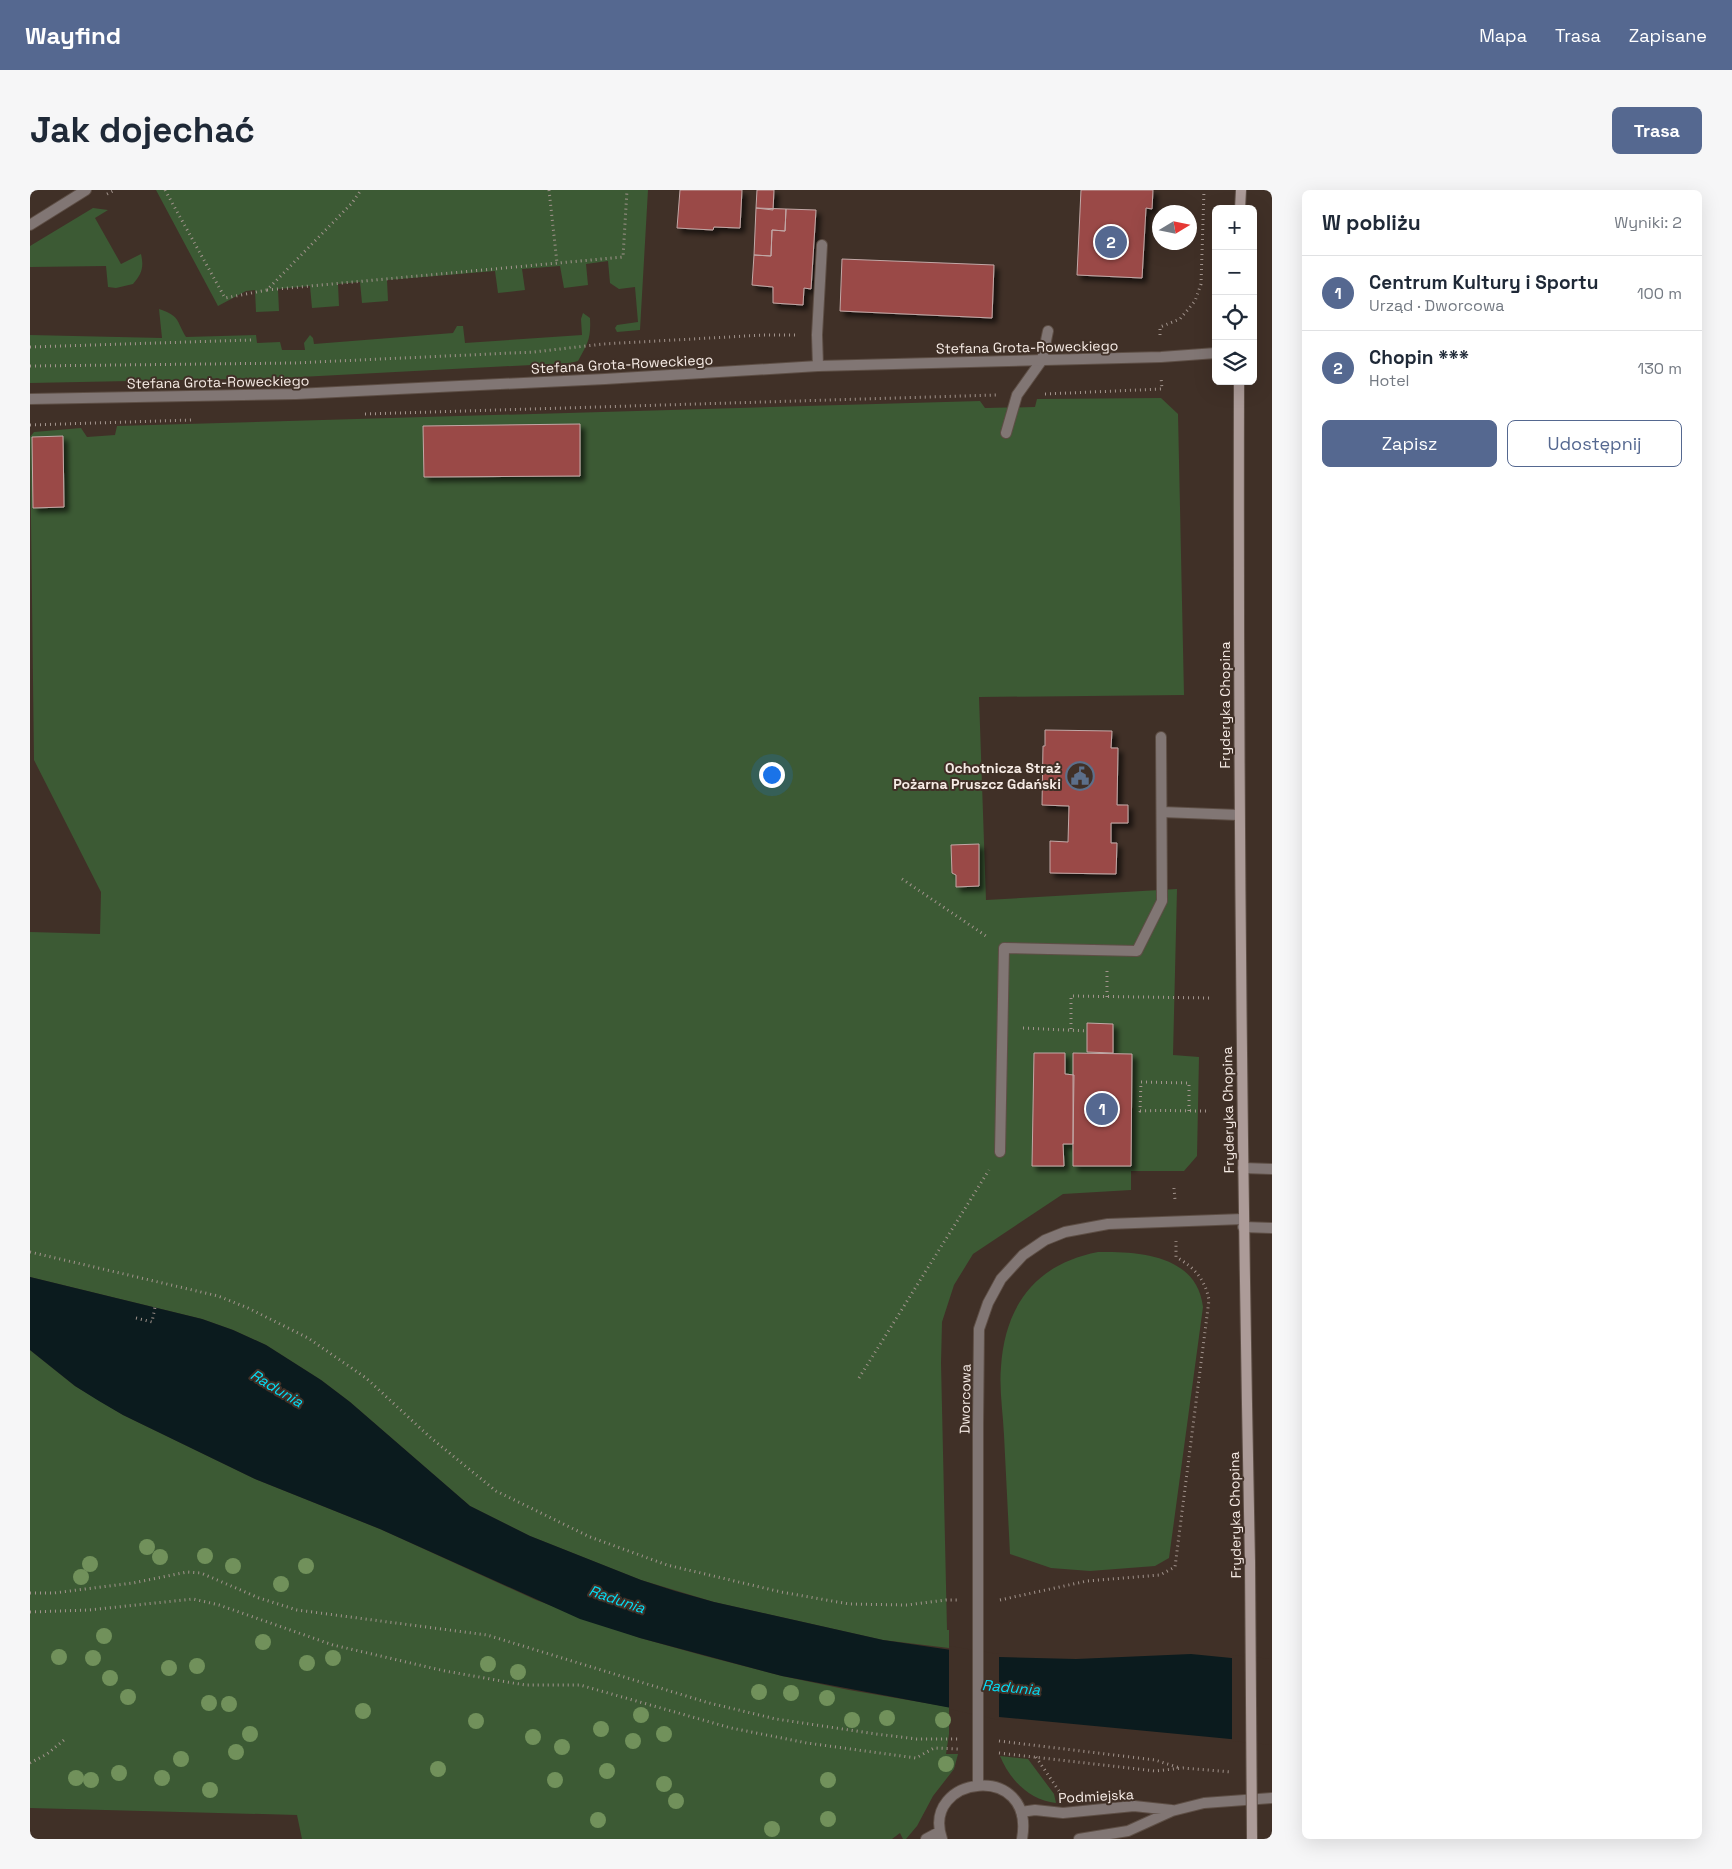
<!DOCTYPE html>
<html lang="pl">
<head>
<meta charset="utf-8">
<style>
  body { margin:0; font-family:"Space Grotesk",sans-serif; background:#f6f6f7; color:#1f2937 }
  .controls { position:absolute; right:15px; top:15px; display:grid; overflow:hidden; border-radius:8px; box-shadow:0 5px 20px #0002 }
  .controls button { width:45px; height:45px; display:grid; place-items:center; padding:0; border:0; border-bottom:1px solid #e0e1e3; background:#fff; color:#1f2937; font:25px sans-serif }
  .compass { position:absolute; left:1122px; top:15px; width:45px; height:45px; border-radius:50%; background:#fff; box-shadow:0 5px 20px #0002; rotate:80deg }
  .you { position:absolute; left:741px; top:584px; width:18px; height:18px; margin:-12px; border:4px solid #fff; border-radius:50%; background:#1a73e8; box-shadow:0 0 0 8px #1a73e833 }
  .badge { display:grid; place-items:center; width:32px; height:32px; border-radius:50%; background:#556890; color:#fff; font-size:16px; font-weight:700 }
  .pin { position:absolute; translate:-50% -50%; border:2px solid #fff; box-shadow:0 1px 5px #0006 }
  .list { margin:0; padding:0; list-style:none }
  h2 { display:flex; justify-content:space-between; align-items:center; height:65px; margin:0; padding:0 20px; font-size:21px }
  h2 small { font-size:16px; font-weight:400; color:#747a83 }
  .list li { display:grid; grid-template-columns:32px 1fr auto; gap:15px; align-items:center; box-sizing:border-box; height:75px; padding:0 20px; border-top:1px solid #e0e1e3 }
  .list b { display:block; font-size:19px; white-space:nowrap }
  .list p { margin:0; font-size:16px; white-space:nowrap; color:#747a83 }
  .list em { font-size:16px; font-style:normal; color:#747a83 }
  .actions { display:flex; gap:10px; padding:15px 20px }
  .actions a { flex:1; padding:11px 0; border:1px solid #556890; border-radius:8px; text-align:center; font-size:18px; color:#556890 }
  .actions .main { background:#556890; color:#fff }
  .icon { flex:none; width:28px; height:28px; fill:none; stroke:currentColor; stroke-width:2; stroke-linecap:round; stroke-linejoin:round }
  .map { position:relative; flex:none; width:1242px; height:1649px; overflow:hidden; border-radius:8px }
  header { display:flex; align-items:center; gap:30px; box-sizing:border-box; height:70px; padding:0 25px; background:#556890; color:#fff }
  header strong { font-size:24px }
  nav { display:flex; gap:28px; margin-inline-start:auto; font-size:18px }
  .intro { display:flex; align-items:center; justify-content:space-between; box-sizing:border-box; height:120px; padding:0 30px }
  h1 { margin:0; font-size:35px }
  .button { padding:12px 22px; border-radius:8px; background:#556890; color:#fff; font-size:18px; font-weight:700 }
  main { display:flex; gap:30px; padding:0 30px }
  aside { flex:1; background:#fff; border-radius:8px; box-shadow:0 5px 20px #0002 }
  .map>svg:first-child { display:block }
</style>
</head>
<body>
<header>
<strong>Wayfind</strong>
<nav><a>Mapa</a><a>Trasa</a><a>Zapisane</a></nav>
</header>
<div class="intro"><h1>Jak dojechać</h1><a class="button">Trasa</a></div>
<main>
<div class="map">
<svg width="1242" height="1649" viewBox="0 0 1242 1649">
  <defs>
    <filter id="shadow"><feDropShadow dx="4.5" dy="4.5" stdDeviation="2.5" flood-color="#0009"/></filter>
  </defs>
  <rect width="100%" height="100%" fill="#403027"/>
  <path fill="#3c5a34" d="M126,0H618L610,140L587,142L585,138L587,135L608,132L605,97L589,99L580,93L578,71L556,74L558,95L534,98L530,76L492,79L495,100L468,103L465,81L357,90L358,111L332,113L330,92L308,94L309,116L282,118L280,96L248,99L249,121L226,122L225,100L216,101L188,116Z
    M63,18L78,20L65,28L91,74L111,64C114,77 112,84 103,94L86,98L78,97L76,76L0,77V56Z
    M129,119C150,126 146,130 156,147L226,145L227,153L250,152L252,160H275L274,153L280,145L283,148L284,154L423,143L427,136H433L435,153L552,145L551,129L553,123L560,128C561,149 558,153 548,171L540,173L251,188L0,193V145L132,148Z
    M1131,208L1148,224L1154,505L949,507L956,710L1147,699L1143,865L1169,867L1167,966L1154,981H1101V1000L1033,1004L943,1064L924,1095L912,1132L911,1173L917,1440H919V1458L853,1450L684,1412L611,1390L568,1373L500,1346L440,1316L320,1212L291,1190L236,1155L203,1140L172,1129L0,1087V742L70,744L71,702L4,570L0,247L4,242L51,238L57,247L85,245L87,236L950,211L955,218L1005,217L1007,209Z
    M1068,1062C1109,1061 1167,1065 1173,1117L1139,1368L1125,1376L1060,1381L1021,1378L980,1364C978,1324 976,1285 974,1245C973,1223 969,1199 971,1177C975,1115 1006,1074 1068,1062Z
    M0,1160L45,1196L93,1225L225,1289L350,1339L506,1410L610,1448L675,1466L752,1486L819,1500L919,1517V1544L916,1564H928L924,1579L903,1606L887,1636L876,1649H873L870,1643L862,1649H272L267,1625L0,1618Z
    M970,1566L998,1569L1024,1604L1026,1613C999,1610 980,1590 970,1566Z"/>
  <path fill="#0b1b1e" d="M0,1087L172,1129L203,1140L236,1155L291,1190L320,1212L440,1316L500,1346L611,1390L645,1401L684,1412L853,1450L969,1467L1046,1469L1161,1464L1242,1472V1553L969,1527L752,1486L610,1448L550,1429L350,1339L225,1289L93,1225L69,1211L45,1196L0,1160Z"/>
  <path fill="#403027" d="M919,1456L969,1464V1530L919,1519Z
    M1202,1465L1242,1469V1555L1202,1551Z"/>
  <path fill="#9a4847" stroke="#c1a8a6" filter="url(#shadow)" d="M650,0H712L710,38L684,37L683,40L647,38Z
    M727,0H744L743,20L726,18Z
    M1051,0H1123L1122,19L1116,18L1112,88L1047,85Z
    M726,18L756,19L755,41L742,40L741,66L724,65Z
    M756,19L786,20L781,99L774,98L773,115L743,113V97L722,95L724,65L741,66L742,40L755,41Z
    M812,69L964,75L962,128L810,121Z
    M550,234V286L394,287L393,236Z
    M33,246L34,317L3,318L2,247Z
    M1015,540L1082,541L1081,558H1088L1087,615H1098V633H1081V653H1087L1086,684L1020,683V651L1038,652L1039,616L1012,615L1013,556H1015Z
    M949,654V696L926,697V685L922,683L921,655Z
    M1057,833L1083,834V863L1057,862Z
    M1004,863H1035V884L1044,885L1043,954H1033L1034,976H1002Z
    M1043,863L1102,864L1101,976H1043Z"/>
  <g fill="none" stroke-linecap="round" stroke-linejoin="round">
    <defs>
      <path id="service" d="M788,176L787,145L792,55
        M976,243L987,205L1012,170L1018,141
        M1132,622L1209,625
        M970,962L974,758L1107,761L1132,711L1131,547
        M1213,978L1242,979
        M1213,1037L1242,1038"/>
      <path id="minor" d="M0,35L56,0"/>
      <path id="tertiary" d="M0,209L266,204L575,189L788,176L1131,167L1186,163
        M948,1594V1235L949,1139L958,1113L971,1089L993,1065L1015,1050L1035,1042L1078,1034L1213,1029
        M991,1622L1005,1620L1033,1623L1104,1616L1141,1620
        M896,1649L909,1642
        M912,1649C890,1585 1006,1571 992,1649
        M1049,1649L1098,1641L1142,1621L1174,1613L1242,1608"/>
      <path id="secondary" d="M1210,19L1211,0
        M1209,191C1208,585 1212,978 1220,1372"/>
    </defs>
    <use href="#service" stroke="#5d4e45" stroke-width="12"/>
    <use href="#minor" stroke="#5d4e45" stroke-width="12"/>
    <use href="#tertiary" stroke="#5d4e45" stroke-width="12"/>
    <use href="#secondary" stroke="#5d4e45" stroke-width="12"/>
    <path stroke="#a2948d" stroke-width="3" stroke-dasharray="1 4" stroke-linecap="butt" d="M135,0L195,108L237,100L322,13L331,0
      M519,0L527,73
      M77,4L85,0
      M237,100L593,67L597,0
      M1130,145V137L1150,129L1165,111L1171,94L1174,0
      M0,157L221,150
      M0,176L264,173L504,162L573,154L734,145H767
      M1015,204L1132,199L1131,187
      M335,224L966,205
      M0,235L162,230
      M872,689L956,746
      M1077,807V780
      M993,838L1057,841
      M1041,839V806L1180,808
      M1159,921V893L1111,892L1110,921C1134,920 1157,921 1180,921
      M1144,998L1145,1010
      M0,1062L188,1106L218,1118L278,1148L336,1188L401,1248L466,1301L560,1347L637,1375L751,1402L819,1414L877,1415L916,1410H928
      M106,1128L122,1132L125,1117
      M829,1188L959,980
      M0,1403H24L103,1393L157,1382L171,1383L229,1408L267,1420L457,1445L679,1513L746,1529L846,1544L887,1549H928
      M970,1410L1057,1391L1130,1385L1145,1377L1179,1110C1175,1089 1164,1077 1146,1067V1051
      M0,1422L59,1420L163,1409L189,1415L303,1455L415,1481L483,1493L496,1495H550L701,1538L777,1553L886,1568L904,1558L928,1559
      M969,1551L1125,1570L1150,1578
      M969,1563L1125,1581L1153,1578L1202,1582
      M1006,1567L1029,1601
      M0,1573L17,1564L34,1550"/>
    <use href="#service" stroke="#817674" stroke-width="10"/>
    <use href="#minor" stroke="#817674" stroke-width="10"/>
    <use href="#tertiary" stroke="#817674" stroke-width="10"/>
    <use href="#secondary" stroke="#ac9b98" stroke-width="10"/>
    <defs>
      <path id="secondary-bridge" d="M1220,1372L1222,1649"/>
    </defs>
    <use href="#secondary-bridge" stroke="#5d4e45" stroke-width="12" stroke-linecap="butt"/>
    <use href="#secondary-bridge" stroke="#ac9b98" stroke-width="10"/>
  </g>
  <g fill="#71915b">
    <circle cx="117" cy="1357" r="8"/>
    <circle cx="175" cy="1366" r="8"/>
    <circle cx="130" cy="1367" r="8"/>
    <circle cx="60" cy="1374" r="8"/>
    <circle cx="203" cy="1376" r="8"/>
    <circle cx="276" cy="1376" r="8"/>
    <circle cx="51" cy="1387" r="8"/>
    <circle cx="251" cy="1394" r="8"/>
    <circle cx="74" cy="1446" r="8"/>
    <circle cx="233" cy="1452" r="8"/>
    <circle cx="29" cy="1467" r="8"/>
    <circle cx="63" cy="1468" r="8"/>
    <circle cx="303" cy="1468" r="8"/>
    <circle cx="277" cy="1473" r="8"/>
    <circle cx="458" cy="1474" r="8"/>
    <circle cx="167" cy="1476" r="8"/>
    <circle cx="139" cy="1478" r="8"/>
    <circle cx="488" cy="1482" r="8"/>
    <circle cx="80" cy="1488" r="8"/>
    <circle cx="729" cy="1502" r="8"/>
    <circle cx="761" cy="1503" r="8"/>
    <circle cx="98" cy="1507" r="8"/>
    <circle cx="797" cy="1508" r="8"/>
    <circle cx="179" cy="1513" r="8"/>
    <circle cx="199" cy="1514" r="8"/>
    <circle cx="333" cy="1521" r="8"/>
    <circle cx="611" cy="1525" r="8"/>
    <circle cx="857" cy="1528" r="8"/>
    <circle cx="822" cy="1530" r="8"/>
    <circle cx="913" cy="1530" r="8"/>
    <circle cx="446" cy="1531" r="8"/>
    <circle cx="571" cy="1539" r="8"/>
    <circle cx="220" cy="1544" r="8"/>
    <circle cx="634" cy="1544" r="8"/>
    <circle cx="503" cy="1547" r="8"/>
    <circle cx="603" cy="1551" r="8"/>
    <circle cx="532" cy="1557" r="8"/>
    <circle cx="206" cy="1562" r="8"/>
    <circle cx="151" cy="1569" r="8"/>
    <circle cx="916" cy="1574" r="8"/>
    <circle cx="408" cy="1579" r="8"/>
    <circle cx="577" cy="1581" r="8"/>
    <circle cx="89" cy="1583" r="8"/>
    <circle cx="46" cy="1588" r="8"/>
    <circle cx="132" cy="1588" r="8"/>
    <circle cx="61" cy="1590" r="8"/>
    <circle cx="525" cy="1590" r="8"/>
    <circle cx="798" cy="1590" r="8"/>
    <circle cx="634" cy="1594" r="8"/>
    <circle cx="180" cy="1600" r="8"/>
    <circle cx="646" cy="1611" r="8"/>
    <circle cx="798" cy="1629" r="8"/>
    <circle cx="568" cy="1630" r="8"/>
    <circle cx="742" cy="1639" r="8"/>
  </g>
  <defs>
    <symbol id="civic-ring" viewBox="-11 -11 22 22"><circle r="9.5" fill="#403027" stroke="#5c6f8a" stroke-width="1.5"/><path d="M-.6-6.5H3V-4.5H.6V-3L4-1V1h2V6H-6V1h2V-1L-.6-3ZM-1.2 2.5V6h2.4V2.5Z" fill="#5c6f8a"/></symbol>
  </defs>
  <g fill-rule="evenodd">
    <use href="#civic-ring" x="1034" y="570" width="32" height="32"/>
  </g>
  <g text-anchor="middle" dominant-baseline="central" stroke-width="4" stroke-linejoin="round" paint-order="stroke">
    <g font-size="14" fill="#f6ebe5" stroke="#403027">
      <text transform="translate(997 157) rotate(-1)">Stefana Grota-Roweckiego</text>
      <text transform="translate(592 174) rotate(-3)">Stefana Grota-Roweckiego</text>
      <text transform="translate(188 192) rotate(-1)">Stefana Grota-Roweckiego</text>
      <text transform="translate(1195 515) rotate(-90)">Fryderyka Chopina</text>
      <text transform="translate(1198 920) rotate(-91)">Fryderyka Chopina</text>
      <text transform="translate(935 1209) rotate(-89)">Dworcowa</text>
      <text transform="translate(1205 1325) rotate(-91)">Fryderyka Chopina</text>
      <text transform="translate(1066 1606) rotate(-3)">Podmiejska</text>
    </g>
    <g font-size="14" font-weight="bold" fill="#f6ebe5" stroke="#403027" text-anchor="end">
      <text x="1031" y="578">Ochotnicza Straż<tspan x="1031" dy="16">Pożarna Pruszcz Gdański</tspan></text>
    </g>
    <g font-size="15" font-style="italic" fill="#04dcf5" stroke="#403027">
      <text transform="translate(247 1198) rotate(31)">Radunia</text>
      <text transform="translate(587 1409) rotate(19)">Radunia</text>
      <text transform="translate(981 1497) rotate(5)">Radunia</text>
    </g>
  </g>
</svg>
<div class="controls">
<button>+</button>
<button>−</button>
<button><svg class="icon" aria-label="locate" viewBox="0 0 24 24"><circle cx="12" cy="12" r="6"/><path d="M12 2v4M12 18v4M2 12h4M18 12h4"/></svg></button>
<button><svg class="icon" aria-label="layers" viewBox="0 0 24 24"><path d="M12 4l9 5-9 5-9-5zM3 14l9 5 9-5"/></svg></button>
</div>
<svg class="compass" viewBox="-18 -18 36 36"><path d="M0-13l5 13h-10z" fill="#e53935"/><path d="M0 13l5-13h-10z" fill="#747a83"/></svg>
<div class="you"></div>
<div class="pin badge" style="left:1072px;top:919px">1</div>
<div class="pin badge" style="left:1081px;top:52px">2</div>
</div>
<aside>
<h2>W pobliżu<small>Wyniki: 2</small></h2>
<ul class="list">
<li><span class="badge">1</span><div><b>Centrum Kultury i Sportu</b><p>Urząd · Dworcowa</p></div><em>100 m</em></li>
<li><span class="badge">2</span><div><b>Chopin ***</b><p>Hotel</p></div><em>130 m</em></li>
</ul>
<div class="actions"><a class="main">Zapisz</a><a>Udostępnij</a></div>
</aside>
</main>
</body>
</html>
